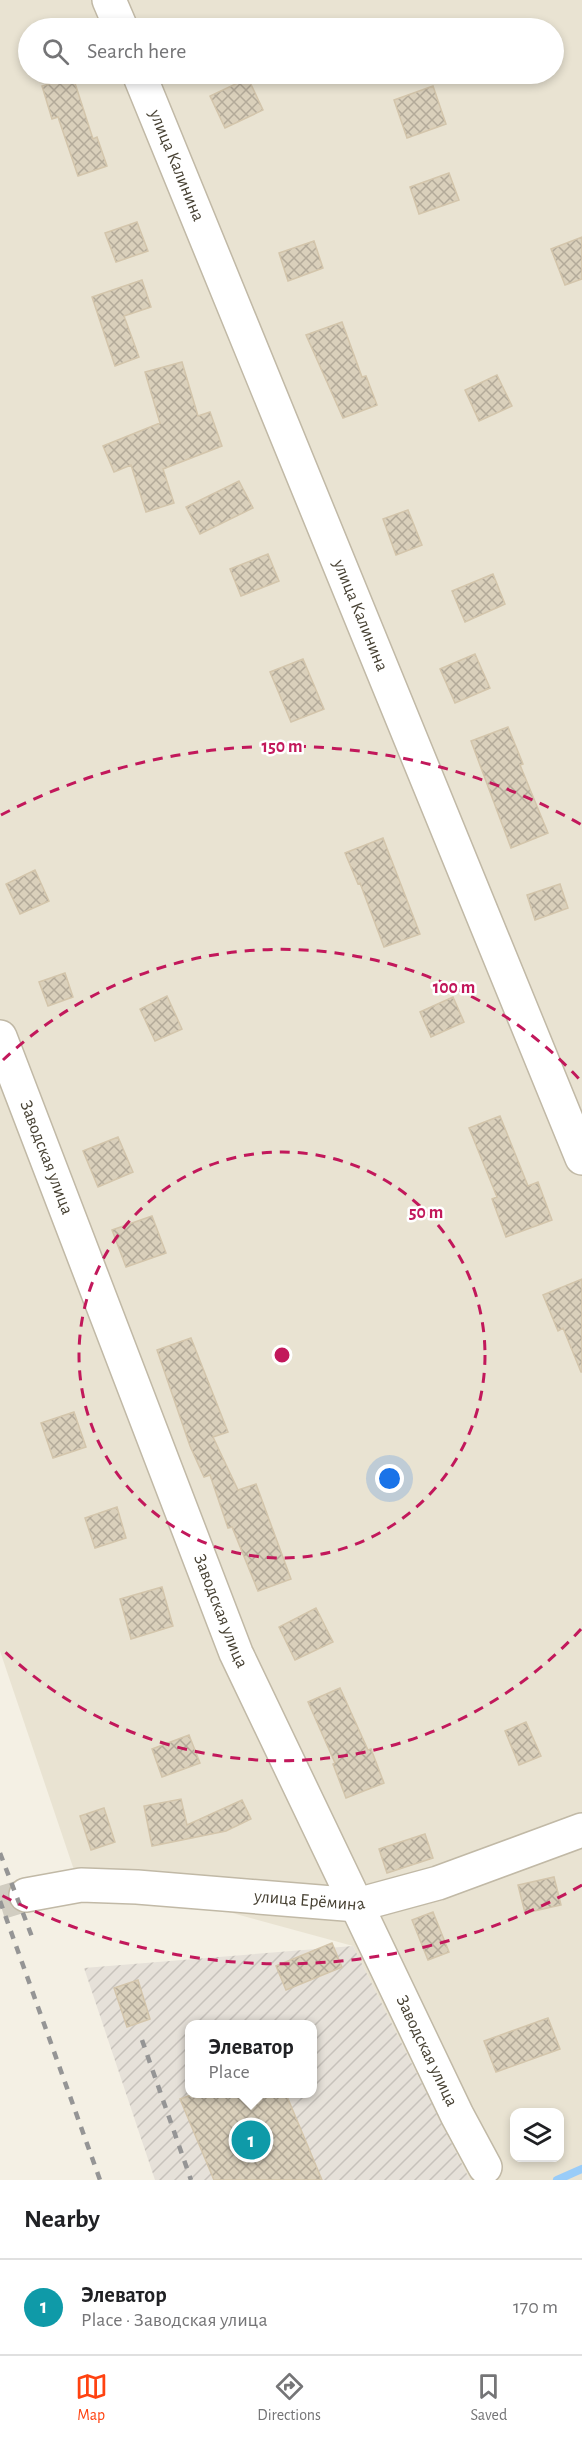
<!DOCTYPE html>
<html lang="en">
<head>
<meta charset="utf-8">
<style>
  body { margin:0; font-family:"Alegreya Sans",sans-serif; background:#f2f2f2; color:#202124 }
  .controls { position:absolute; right:18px; bottom:18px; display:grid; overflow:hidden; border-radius:12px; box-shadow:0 3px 9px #0003 }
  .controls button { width:54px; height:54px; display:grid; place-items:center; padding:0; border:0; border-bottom:2px solid #e0e0e0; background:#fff; color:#202124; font:30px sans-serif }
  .you { position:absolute; left:390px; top:1479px; width:21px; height:21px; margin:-15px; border:4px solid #fff; border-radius:50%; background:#1a73e8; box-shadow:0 0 0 9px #1a73e833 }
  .badge { display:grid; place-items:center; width:39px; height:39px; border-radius:50%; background:#ff4210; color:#fff; font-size:20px; font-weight:700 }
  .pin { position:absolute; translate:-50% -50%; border:3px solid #fff; box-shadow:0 2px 6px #0006 }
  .popup { position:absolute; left:185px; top:2020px; width:132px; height:78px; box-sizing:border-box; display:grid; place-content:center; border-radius:12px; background:#fff; filter:drop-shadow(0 2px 4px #0005); font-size:20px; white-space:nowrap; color:#757577 }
  .popup b { font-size:22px; color:#202124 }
  .popup::after { content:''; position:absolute; left:50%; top:100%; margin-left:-12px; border:12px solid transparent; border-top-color:#fff }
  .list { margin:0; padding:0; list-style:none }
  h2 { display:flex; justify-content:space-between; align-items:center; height:78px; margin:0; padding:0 24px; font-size:26px }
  h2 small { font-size:20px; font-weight:400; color:#757577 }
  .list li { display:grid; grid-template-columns:39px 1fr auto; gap:18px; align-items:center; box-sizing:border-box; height:96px; padding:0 24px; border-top:2px solid #e0e0e0 }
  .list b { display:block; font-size:22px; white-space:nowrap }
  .list p { margin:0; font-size:20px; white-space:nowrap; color:#757577 }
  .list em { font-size:20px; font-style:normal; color:#757577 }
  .icon { flex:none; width:33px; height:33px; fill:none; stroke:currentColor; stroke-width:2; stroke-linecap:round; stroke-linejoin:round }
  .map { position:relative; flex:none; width:582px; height:2180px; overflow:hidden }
  .search { position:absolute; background:#fff; box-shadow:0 3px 9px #0003; left:18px; right:18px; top:18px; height:66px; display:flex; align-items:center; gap:15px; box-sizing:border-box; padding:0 21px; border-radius:33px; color:#757577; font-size:22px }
  .sheet { height:174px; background:#fff }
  nav { display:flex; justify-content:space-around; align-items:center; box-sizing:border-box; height:84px; border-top:2px solid #e0e0e0; background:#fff; font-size:16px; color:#757577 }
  nav a { display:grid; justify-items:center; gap:3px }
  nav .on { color:#ff4210 }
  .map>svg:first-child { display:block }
</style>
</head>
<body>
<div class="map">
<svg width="582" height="2180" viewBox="0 0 582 2180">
  <defs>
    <pattern id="industrial-furrows" width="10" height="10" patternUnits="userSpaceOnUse" patternTransform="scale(1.5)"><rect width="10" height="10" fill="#e6e1d9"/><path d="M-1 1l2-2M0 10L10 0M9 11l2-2" fill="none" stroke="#c7c2bb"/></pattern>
    <pattern id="building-cross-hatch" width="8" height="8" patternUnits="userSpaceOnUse" patternTransform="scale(1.5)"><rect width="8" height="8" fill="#dad0bb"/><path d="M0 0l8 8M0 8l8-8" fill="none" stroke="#b3aa99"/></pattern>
  </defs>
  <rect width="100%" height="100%" fill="#f4f0e4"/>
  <path fill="#e9e3d2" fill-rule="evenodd" d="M0,0H582V2180H470L353,1946L74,1870L0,1651ZM28,28H554V74H28ZM514,2112H560V2158H514Z"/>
  <path fill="url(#industrial-furrows)" fill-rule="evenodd" d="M353,1946L470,2180H155L84,1968ZM190,2024H312V2094H190Z"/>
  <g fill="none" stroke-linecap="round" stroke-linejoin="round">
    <path stroke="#99ccf8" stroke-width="8" d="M557,2180L582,2169"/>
  </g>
  <path fill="url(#building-cross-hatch)" stroke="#d3c5ab" stroke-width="1.5" d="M73,77L93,139L97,137L107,166L78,176L58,117L52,119L42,86Z
    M248,78L263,110L225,128L210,96Z
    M433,86L446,124L407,138L394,100Z
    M449,173L459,200L419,214L410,187Z
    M137,222L148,251L116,262L105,233Z
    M582,237V279L565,285L551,249Z
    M314,241L323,268L288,281L279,253Z
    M142,280L151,307L124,316L139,357L115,366L92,297Z
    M342,322L362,377L366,376L377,405L343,418L306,335Z
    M182,362L198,416L210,412L222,446L163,469L174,503L146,512L131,465L114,472L103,446L160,423L145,372Z
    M497,375L512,406L479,421L465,390Z
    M239,481L253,508L200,534L186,507Z
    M408,510L422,545L396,555L383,519Z
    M268,554L279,581L241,596L230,569Z
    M493,574L505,604L465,622L452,591Z
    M475,654L490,688L455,703L440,669Z
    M303,659L324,709L291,722L270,672Z
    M508,727L523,764L520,765L548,833L511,848L471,741Z
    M383,838L420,934L384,947L360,883L358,884L345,853Z
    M35,870L49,901L20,914L6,884Z
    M560,884L568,908L535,920L527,895Z
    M65,973L73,997L48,1006L39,982Z
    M167,996L182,1029L155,1041L140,1009Z
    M453,997L464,1022L431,1037L420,1012Z
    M500,1116L528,1186L538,1182L552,1220L506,1237L492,1199L497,1197L469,1128Z
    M118,1137L133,1172L98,1187L83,1151Z
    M152,1216L166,1253L126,1267L112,1230Z
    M582,1279V1372H581L563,1328L558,1331L543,1295Z
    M191,1338L228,1432L213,1437L238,1490L256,1484L291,1579L258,1591L232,1527L228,1528L210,1475L204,1477L190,1446L157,1350Z
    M74,1412L86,1447L53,1458L41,1423Z
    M117,1507L126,1538L95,1548L85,1518Z
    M162,1587L173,1626L131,1639L120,1599Z
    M316,1608L333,1642L295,1660L279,1627Z
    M340,1688L368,1750L371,1749L384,1783L346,1798L333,1764L335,1763L308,1702Z
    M526,1722L541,1756L519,1765L505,1731Z
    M189,1735L200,1763L162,1777L152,1749Z
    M181,1799L187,1825L242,1800L251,1819L226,1831L152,1846L144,1806Z
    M104,1808L115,1842L91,1850L80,1816Z
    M425,1834L433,1858L387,1873L379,1849Z
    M554,1877L561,1905L525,1913L518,1885Z
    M433,1912L449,1952L428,1960L412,1920Z
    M332,1943L342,1967L286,1990L276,1966Z
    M138,1980L150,2019L127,2027L114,1988Z
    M548,2018L560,2049L496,2072L484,2041Z
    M194,2094H286L322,2180H214L180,2099Z"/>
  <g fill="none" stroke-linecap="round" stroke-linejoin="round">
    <path stroke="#d1cdc1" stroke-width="33" stroke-dasharray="33 16" stroke-linecap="butt" d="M0,1903L26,1895"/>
    <defs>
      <g id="minor">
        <path d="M109,0L121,28"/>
        <path id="s1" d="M139,74L582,1158"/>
        <path id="s2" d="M0,1037L236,1653L457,2115L485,2167"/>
        <path id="s3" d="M26,1895L81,1885L137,1887L357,1905L438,1883L582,1830"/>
      </g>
    </defs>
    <use href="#minor" stroke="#c1b9a6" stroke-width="36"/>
    <use href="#minor" stroke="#fff" stroke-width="33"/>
    <path stroke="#959595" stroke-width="4.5" stroke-dasharray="8 8" stroke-linecap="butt" d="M0,1853L34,1942
      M0,1901L100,2180
      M142,2040L191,2180"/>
  </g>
  <g fill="none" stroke="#c2185b" stroke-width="3" stroke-dasharray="10 8">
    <circle cx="282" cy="1355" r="203"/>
    <path d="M581 1629A406 406 0 0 1 3 1650M3 1060A406 406 0 0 1 581 1081"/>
    <path d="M582 1885A609 609 0 0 1 1 1895M1 815A609 609 0 0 1 582 825"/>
  </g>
  <g text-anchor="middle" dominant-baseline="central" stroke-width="5" stroke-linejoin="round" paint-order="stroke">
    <g font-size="18" fill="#474133" stroke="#fff">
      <text stroke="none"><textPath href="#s1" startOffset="99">улица Калинина</textPath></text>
      <text stroke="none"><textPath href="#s1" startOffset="585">улица Калинина</textPath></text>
      <text stroke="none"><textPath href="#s2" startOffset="129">Заводская улица</textPath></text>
      <text stroke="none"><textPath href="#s2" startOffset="615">Заводская улица</textPath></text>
      <text stroke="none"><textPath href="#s3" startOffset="285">улица Ерёмина</textPath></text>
      <text stroke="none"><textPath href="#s2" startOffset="1101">Заводская улица</textPath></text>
    </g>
  </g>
  <circle cx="282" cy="1355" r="9" fill="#c2185b" stroke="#fff" stroke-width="3"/>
  <g font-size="18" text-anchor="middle" font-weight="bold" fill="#c2185b" stroke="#fff" stroke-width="5" stroke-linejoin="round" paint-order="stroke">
    <text x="282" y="752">150 m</text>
    <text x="454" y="993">100 m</text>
    <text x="426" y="1218">50 m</text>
  </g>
</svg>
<div class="controls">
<button><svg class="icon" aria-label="layers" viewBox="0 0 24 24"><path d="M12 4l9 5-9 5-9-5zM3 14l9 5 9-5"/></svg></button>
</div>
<div class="you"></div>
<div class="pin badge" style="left:251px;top:2140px;background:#0f9aa8">1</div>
<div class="popup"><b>Элеватор</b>Place</div>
<div class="search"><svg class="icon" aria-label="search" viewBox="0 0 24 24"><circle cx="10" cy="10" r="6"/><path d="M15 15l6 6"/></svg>Search here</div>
</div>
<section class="sheet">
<h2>Nearby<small></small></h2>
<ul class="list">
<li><span class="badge" style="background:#0f9aa8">1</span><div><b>Элеватор</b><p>Place · Заводская улица</p></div><em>170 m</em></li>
</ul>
</section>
<nav>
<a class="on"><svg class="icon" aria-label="map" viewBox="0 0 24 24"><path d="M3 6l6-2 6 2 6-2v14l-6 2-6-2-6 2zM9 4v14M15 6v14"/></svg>Map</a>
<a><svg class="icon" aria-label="directions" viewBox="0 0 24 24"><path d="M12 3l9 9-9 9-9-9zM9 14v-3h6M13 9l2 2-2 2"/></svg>Directions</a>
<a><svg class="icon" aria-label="saved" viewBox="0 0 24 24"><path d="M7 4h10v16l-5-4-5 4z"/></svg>Saved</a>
</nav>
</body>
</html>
